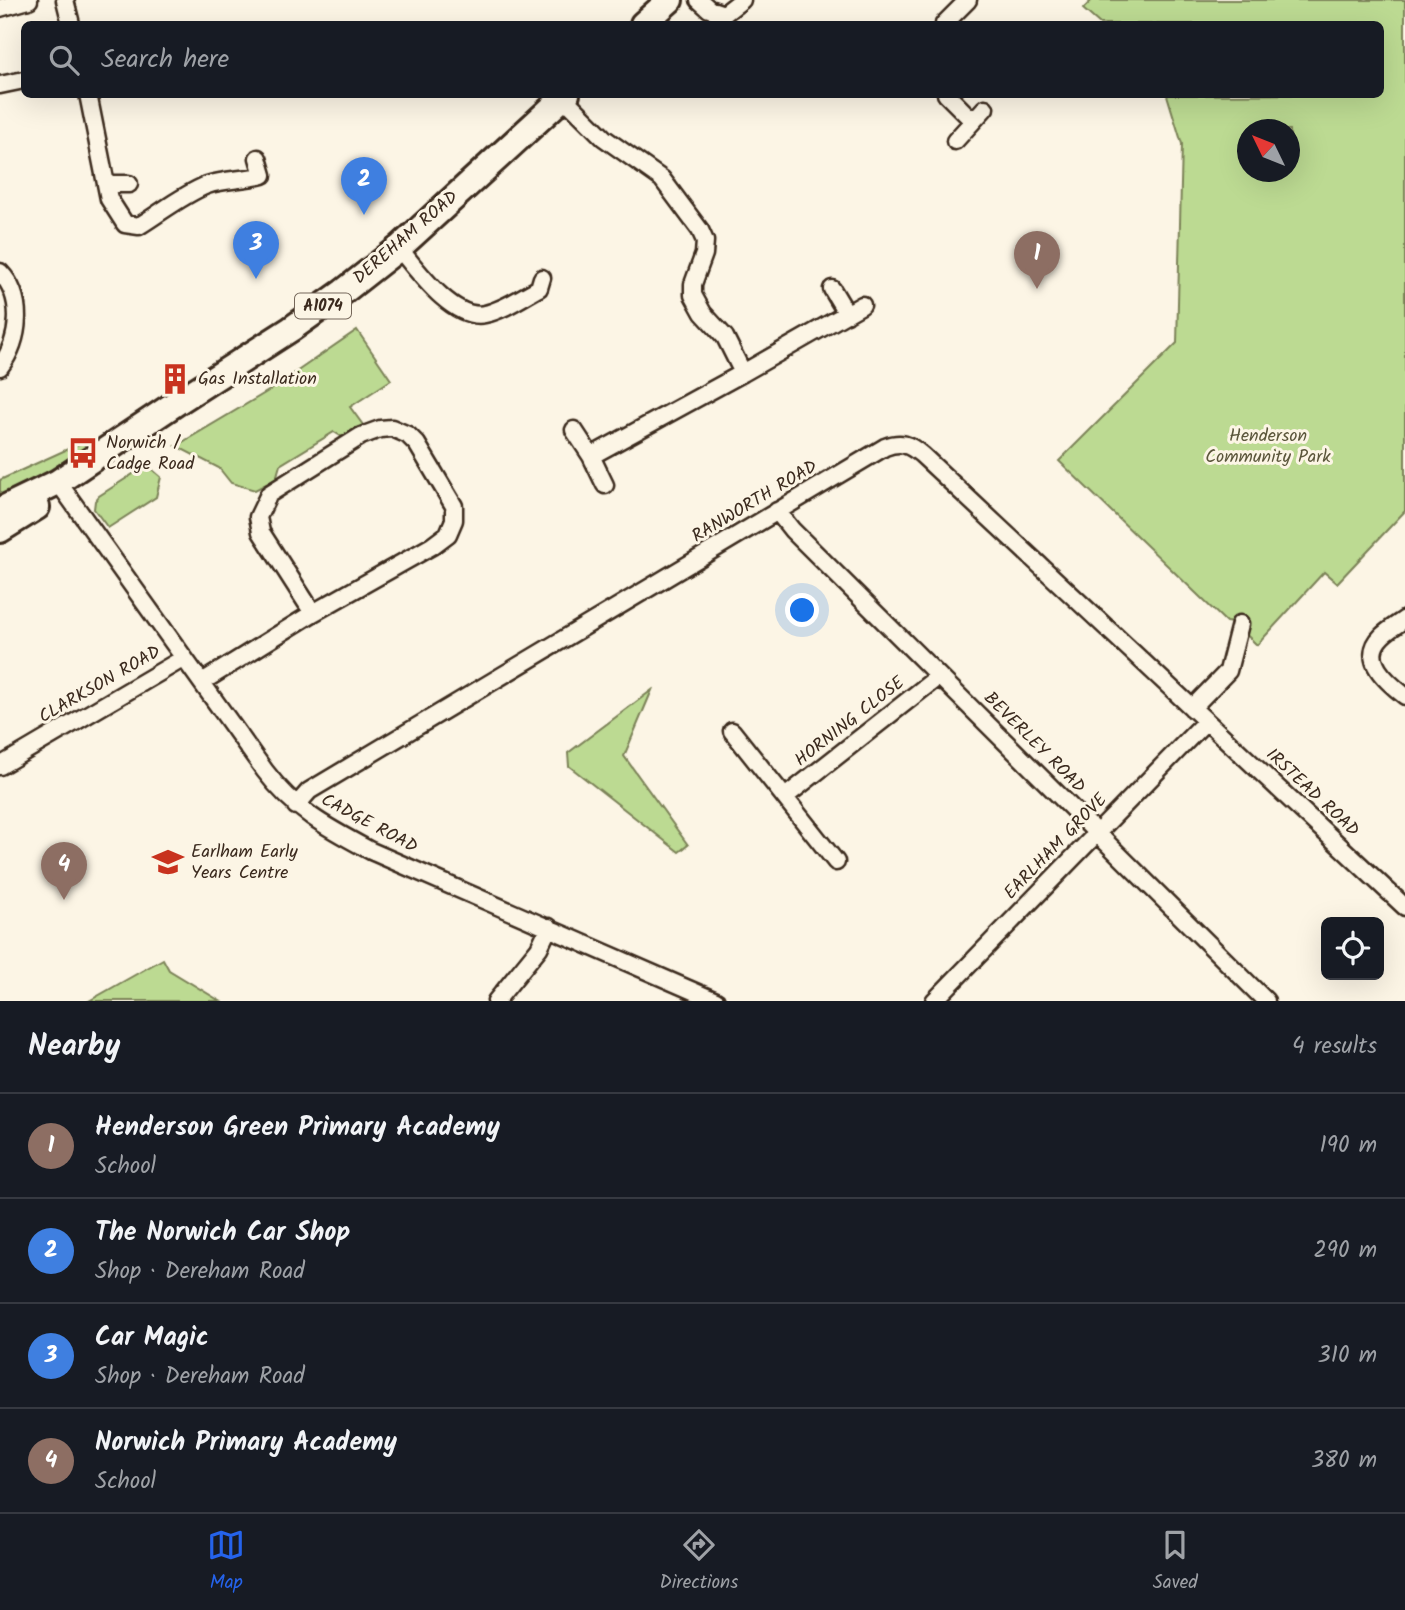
<!DOCTYPE html>
<html lang="en">
<head>
<meta charset="utf-8">
<style>
  body { margin:0; font-family:Kalam,sans-serif; background:#20242c; color:#f1f3f6 }
  .controls { position:absolute; right:21px; bottom:21px; display:grid; overflow:hidden; border-radius:10px; box-shadow:0 7px 28px #0002 }
  .controls button { width:63px; height:63px; display:grid; place-items:center; padding:0; border:0; border-bottom:2px solid #363941; background:#171b24; color:#f1f3f6; font:35px sans-serif }
  .compass { position:absolute; left:1237px; top:119px; width:63px; height:63px; border-radius:50%; background:#171b24; box-shadow:0 7px 28px #0002; rotate:313deg }
  .you { position:absolute; left:803px; top:611px; width:24px; height:24px; margin:-18px; border:5px solid #fff; border-radius:50%; background:#1a73e8; box-shadow:0 0 0 10px #1a73e833 }
  .badge { display:grid; place-items:center; width:46px; height:46px; border-radius:50%; background:#2563eb; color:#fff; font-size:23px; font-weight:700 }
  .pin { position:absolute; translate:-50% -58px; filter:drop-shadow(0 2px 4px #0008) }
  .pin::after { content:''; position:absolute; top:37px; width:24px; height:21px; background:inherit; clip-path:polygon(0 0,100% 0,50% 100%) }
  .list { margin:0; padding:0; list-style:none }
  h2 { display:flex; justify-content:space-between; align-items:center; height:91px; margin:0; padding:0 28px; font-size:30px }
  h2 small { font-size:23px; font-weight:400; color:#9ea1a6 }
  .list li { display:grid; grid-template-columns:46px 1fr auto; gap:21px; align-items:center; box-sizing:border-box; height:105px; padding:0 28px; border-top:2px solid #363941 }
  .list b { display:block; font-size:26px; white-space:nowrap }
  .list p { margin:0; font-size:23px; white-space:nowrap; color:#9ea1a6 }
  .list em { font-size:23px; font-style:normal; color:#9ea1a6 }
  .icon { flex:none; width:38px; height:38px; fill:none; stroke:currentColor; stroke-width:2; stroke-linecap:round; stroke-linejoin:round }
  .map { position:relative; flex:none; width:1405px; height:1001px; overflow:hidden }
  .search { position:absolute; background:#171b24; box-shadow:0 7px 28px #0002; left:21px; right:21px; top:21px; height:77px; display:flex; align-items:center; gap:18px; box-sizing:border-box; padding:0 24px; border-radius:10px; color:#9ea1a6; font-size:26px }
  .sheet { height:511px; background:#171b24 }
  nav { display:flex; justify-content:space-around; align-items:center; box-sizing:border-box; height:98px; border-top:2px solid #363941; background:#171b24; font-size:19px; color:#9ea1a6 }
  nav a { display:grid; justify-items:center; gap:4px }
  nav .on { color:#2563eb }
  .map>svg:first-child { display:block }
</style>
</head>
<body>
<div class="map">
<svg width="1405" height="1001" viewBox="0 0 1405 1001">
  <rect width="100%" height="100%" fill="#fcf5e5"/>
  <filter id="ink" filterUnits="userSpaceOnUse"><feTurbulence type="fractalNoise" baseFrequency=".0143" numOctaves="2"/><feDisplacementMap in="SourceGraphic" scale="14" xChannelSelector="R" yChannelSelector="G"/><feConvolveMatrix kernelMatrix="1 2 1 2 8 2 1 2 1" color-interpolation-filters="sRGB"/></filter>
  <g filter="url(#ink)">
    <path fill="#bcda92" stroke="#7c8258" stroke-width="2" fill-rule="evenodd" d="M1092,0H1405V511L1337,583L1324,572L1257,645L1234,623L1226,622L1059,461L1177,343L1182,144L1167,95L1380,94V24H1100L1083,9ZM1248,130H1290V172H1248Z
      M357,330L391,380L350,407L363,425L344,438L334,432L280,465L276,479L255,490L231,483L219,468L176,446L270,390Z
      M83,442L86,447L0,502V480Z
      M147,465L161,477L156,497L108,528L94,509L95,501L99,496Z
      M652,690L624,756L688,845L679,852L569,766L568,753Z
      M163,959L169,970L220,1001H89Z"/>
    <g fill="none" stroke-linecap="round" stroke-linejoin="round">
      <defs>
        <path id="minor" d="M65,0L71,24
          M699,0L709,9L724,14L742,0
          M0,8L29,0
          M944,24L968,0
          M0,85L24,80
          M88,94L109,199L125,224L139,226C162,212 182,195 207,185C226,179 245,180 263,175L258,158
          M946,94L973,121
          M564,98L604,138L662,179L700,230L705,241L704,254L693,284V295L703,313L725,337L743,373L591,456L574,430
          M955,141L985,108
          M106,184H129
          M399,248C417,270 453,321 485,314C504,310 522,297 539,288L542,278
          M0,272C25,298 20,340 0,367
          M832,289L847,314
          M743,373L862,305
          M591,456L605,485
          M58,482L265,771C295,811 328,828 371,851L716,1001
          M777,511L792,530L1266,1001
          M1405,619C1398,624 1388,630 1382,636C1359,659 1387,682 1405,696
          M202,682L313,613L432,546L448,534L454,520V506L417,444L408,435L392,428L380,429L361,436L269,494L258,517L261,532L313,613
          M1192,708L1228,671L1240,624
          M732,731L836,862
          M0,766L184,658
          M785,797L939,676
          M296,806L309,791L885,447C901,441 909,444 922,455L1405,907
          M496,1001L539,948L549,927
          M934,1001L1206,721"/>
        <path id="highway" d="M643,24L670,0
          M0,510L58,482L176,403L291,329L343,292L399,248L567,94
          M0,530L37,507"/>
      </defs>
      <use href="#minor" stroke="#3b2a1e" stroke-width="21"/>
      <use href="#highway" stroke="#3b2a1e" stroke-width="30"/>
      <use href="#minor" stroke="#fcf5e5" stroke-width="16"/>
      <use href="#highway" stroke="#fcf5e5" stroke-width="24"/>
    </g>
  </g>
  <defs>
    <symbol id="building-bare" viewBox="-9 -9 18 18"><path d="M-4-6H4V6H1V3H-1V6H-4ZM-2.5-4.3h1.7v1.8h-1.7ZM.8-4.3h1.7v1.8H.8ZM-2.5-1h1.7V.8h-1.7ZM.8-1h1.7V.8H.8Z" fill="#c8321e" stroke="#fcf5e5" stroke-width="2.5" paint-order="stroke"/></symbol>
    <symbol id="bus-bare" viewBox="-9 -9 18 18"><path d="M-5-6H5V4H4V6H2V4H-2V6H-4V4H-5ZM-3.5-4V0h7V-4ZM-3.5 1.2v1.5H-2V1.2ZM2 1.2v1.5H3.5V1.2Z" fill="#c8321e" stroke="#fcf5e5" stroke-width="2.5" paint-order="stroke"/></symbol>
    <symbol id="school-bare" viewBox="-9 -9 18 18"><path d="M0-5L7-2L0 1L-7-2ZM-4 1L0 2.5L4 1V4Q0 6-4 4Z" fill="#c8321e" stroke="#fcf5e5" stroke-width="2.5" paint-order="stroke"/></symbol>
  </defs>
  <g fill-rule="evenodd">
    <use href="#building-bare" x="153" y="357" width="44" height="44"/>
    <use href="#bus-bare" x="61" y="431" width="44" height="44"/>
    <use href="#school-bare" x="146" y="840" width="44" height="44"/>
  </g>
  <g text-anchor="middle" dominant-baseline="central" stroke-width="6" stroke-linejoin="round" paint-order="stroke">
    <rect fill="#fcf5e5" stroke="#75675a" stroke-width="2" x="295" y="293.5" width="56" height="25" rx="5"/>
    <g font-size="16" font-weight="bold" fill="#3b2a1e">
      <text x="323" y="306">A1074</text>
    </g>
    <g font-size="18" fill="#3b2a1e" stroke="#fcf5e5">
      <text transform="translate(406 238) rotate(-41)">DEREHAM ROAD</text>
      <text transform="translate(755 502) rotate(-31)">RANWORTH ROAD</text>
      <text transform="translate(100 685) rotate(-30)">CLARKSON ROAD</text>
      <text transform="translate(850 722) rotate(-38)">HORNING CLOSE</text>
      <text transform="translate(1034 743) rotate(45)">BEVERLEY ROAD</text>
      <text transform="translate(1312 793) rotate(43)">IRSTEAD ROAD</text>
      <text transform="translate(369 824) rotate(28)">CADGE ROAD</text>
      <text transform="translate(1056 847) rotate(-46)">EARLHAM GROVE</text>
    </g>
    <g font-size="18" fill="#3b2a1e" stroke="#fcf5e5" text-anchor="start">
      <text x="198" y="379">Gas Installation</text>
      <text x="106" y="443">Norwich /<tspan x="106" dy="21">Cadge Road</tspan></text>
      <text x="191" y="852">Earlham Early<tspan x="191" dy="21">Years Centre</tspan></text>
    </g>
    <g font-size="18" fill="#5b563b" stroke="#fcf5e5">
      <text x="1268" y="436">Henderson<tspan x="1268" dy="21">Community Park</tspan></text>
    </g>
  </g>
</svg>
<div class="controls">
<button><svg class="icon" aria-label="locate" viewBox="0 0 24 24"><circle cx="12" cy="12" r="6"/><path d="M12 2v4M12 18v4M2 12h4M18 12h4"/></svg></button>
</div>
<svg class="compass" viewBox="-18 -18 36 36"><path d="M0-13l5 13h-10z" fill="#e53935"/><path d="M0 13l5-13h-10z" fill="#9ea1a6"/></svg>
<div class="you"></div>
<div class="pin badge" style="left:1037px;top:289px;background:#8d6e63">1</div>
<div class="pin badge" style="left:364px;top:215px;background:#3f7fe0">2</div>
<div class="pin badge" style="left:256px;top:279px;background:#3f7fe0">3</div>
<div class="pin badge" style="left:64px;top:900px;background:#8d6e63">4</div>
<div class="search"><svg class="icon" aria-label="search" viewBox="0 0 24 24"><circle cx="10" cy="10" r="6"/><path d="M15 15l6 6"/></svg>Search here</div>
</div>
<section class="sheet">
<h2>Nearby<small>4 results</small></h2>
<ul class="list">
<li><span class="badge" style="background:#8d6e63">1</span><div><b>Henderson Green Primary Academy</b><p>School</p></div><em>190 m</em></li>
<li><span class="badge" style="background:#3f7fe0">2</span><div><b>The Norwich Car Shop</b><p>Shop · Dereham Road</p></div><em>290 m</em></li>
<li><span class="badge" style="background:#3f7fe0">3</span><div><b>Car Magic</b><p>Shop · Dereham Road</p></div><em>310 m</em></li>
<li><span class="badge" style="background:#8d6e63">4</span><div><b>Norwich Primary Academy</b><p>School</p></div><em>380 m</em></li>
</ul>
</section>
<nav>
<a class="on"><svg class="icon" aria-label="map" viewBox="0 0 24 24"><path d="M3 6l6-2 6 2 6-2v14l-6 2-6-2-6 2zM9 4v14M15 6v14"/></svg>Map</a>
<a><svg class="icon" aria-label="directions" viewBox="0 0 24 24"><path d="M12 3l9 9-9 9-9-9zM9 14v-3h6M13 9l2 2-2 2"/></svg>Directions</a>
<a><svg class="icon" aria-label="saved" viewBox="0 0 24 24"><path d="M7 4h10v16l-5-4-5 4z"/></svg>Saved</a>
</nav>
</body>
</html>
